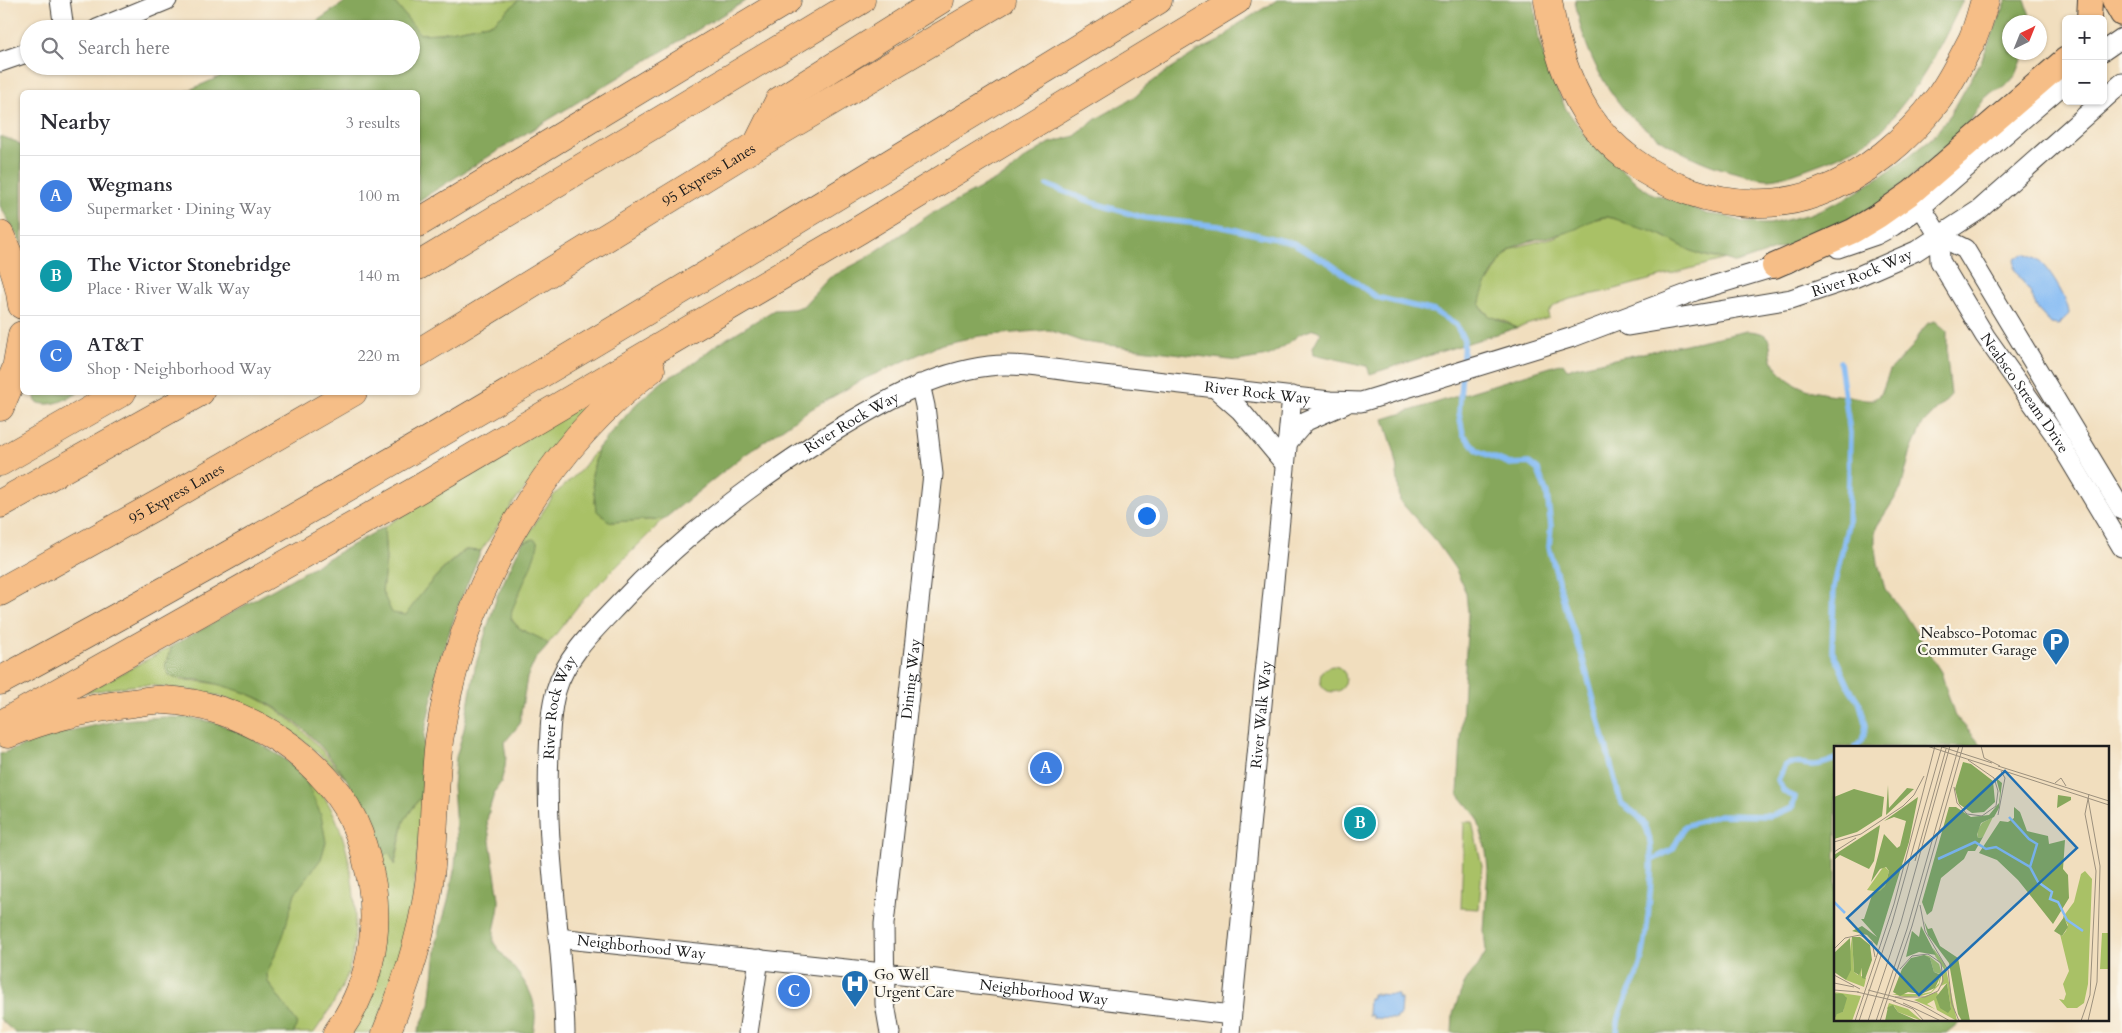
<!DOCTYPE html>
<html lang="en">
<head>
<meta charset="utf-8">
<style>
  body { margin:0; font-family:Cardo,serif; background:#f7f7f7; color:#2b2b33 }
  .controls { position:absolute; right:15px; top:15px; display:grid; overflow:hidden; border-radius:8px; box-shadow:0 1px 4px #0004 }
  .controls button { width:45px; height:45px; display:grid; place-items:center; padding:0; border:0; border-bottom:1px solid #e1e1e2; background:#fff; color:#2b2b33; font:25px sans-serif }
  .compass { position:absolute; left:2002px; top:15px; width:45px; height:45px; border-radius:50%; background:#fff; box-shadow:0 1px 4px #0004; rotate:43deg }
  .you { position:absolute; left:1146px; top:515px; width:18px; height:18px; margin:-12px; border:4px solid #fff; border-radius:50%; background:#1a73e8; box-shadow:0 0 0 8px #1a73e833 }
  .badge { display:grid; place-items:center; width:32px; height:32px; border-radius:50%; background:#db2777; color:#fff; font-size:16px; font-weight:700 }
  .pin { position:absolute; translate:-50% -50%; border:2px solid #fff; box-shadow:0 1px 5px #0006 }
  .list { margin:0; padding:0; list-style:none }
  h2 { display:flex; justify-content:space-between; align-items:center; height:65px; margin:0; padding:0 20px; font-size:21px }
  h2 small { font-size:16px; font-weight:400; color:#7c7c81 }
  .list li { display:grid; grid-template-columns:32px 1fr auto; gap:15px; align-items:center; box-sizing:border-box; height:80px; padding:0 20px; border-top:1px solid #e1e1e2 }
  .list b { display:block; font-size:19px; white-space:nowrap }
  .list p { margin:0; font-size:16px; white-space:nowrap; color:#7c7c81 }
  .list em { font-size:16px; font-style:normal; color:#7c7c81 }
  .icon { flex:none; width:28px; height:28px; fill:none; stroke:currentColor; stroke-width:2; stroke-linecap:round; stroke-linejoin:round }
  .map { position:relative; flex:none; width:2122px; height:1033px; overflow:hidden }
  .search { position:absolute; background:#fff; box-shadow:0 1px 4px #0004; left:20px; top:20px; width:400px; height:55px; display:flex; align-items:center; gap:12px; box-sizing:border-box; padding:0 18px; border-radius:28px; color:#7c7c81; font-size:19px }
  .panel { position:absolute; background:#fff; box-shadow:0 1px 4px #0004; left:20px; top:90px; width:400px; height:305px; border-radius:8px }
  .map>svg:first-child { display:block }
</style>
</head>
<body>
<div class="map">
<svg width="2122" height="1033" viewBox="0 0 2122 1033">
  <rect width="100%" height="100%" fill="#fbf7ec"/>
  <filter id="ink" filterUnits="userSpaceOnUse"><feTurbulence type="fractalNoise" baseFrequency=".02" numOctaves="2"/><feDisplacementMap in="SourceGraphic" scale="10" xChannelSelector="R" yChannelSelector="G"/><feConvolveMatrix kernelMatrix="1 2 1 2 8 2 1 2 1" color-interpolation-filters="sRGB"/></filter>
  <filter id="wash" filterUnits="userSpaceOnUse"><feTurbulence type="fractalNoise" baseFrequency=".0096" numOctaves="4" result="noise"/><feDisplacementMap in="SourceGraphic" scale="20" xChannelSelector="R" yChannelSelector="G"/><feGaussianBlur stdDeviation="1.12" result="paint"/><feColorMatrix in="noise" values="0 0 0 0 0 0 0 0 0 0 0 0 0 0 0 0 0 1.4 0 .05"/><feComposite in="paint" operator="in"/></filter>
  <g filter="url(#wash)">
    <rect width="100%" height="100%" fill="#f1debe"/>
    <path fill="#a9c166" stroke="#626e41" d="M390,0H519L493,23L440,33L419,34L395,3Z
      M1606,217C1617,218 1654,231 1665,237C1684,247 1703,259 1726,259L1608,291L1570,299L1555,305L1548,313L1549,318L1516,328L1507,322L1490,316L1481,307L1479,301L1480,295L1502,259L1513,248L1555,237L1592,220Z
      M609,388L514,502L481,551L465,550C441,568 423,590 406,616L391,613L382,591L386,561L384,527Z
      M598,448L592,475L596,510L612,522L664,519L581,602L548,644C535,633 520,634 511,618L510,614L535,553L525,540L522,543L554,495L582,469Z
      M172,646L165,666L180,680C257,682 299,720 345,778C291,726 249,695 172,688C163,687 152,685 142,685C123,686 104,690 85,693Z
      M1320 679a13 13 0 1 1 26 0a13 13 0 1 1-26 0Z
      M286,760C301,773 318,786 328,803C353,844 363,928 348,973C340,995 327,1014 314,1033H294L296,1023L268,982L267,974L295,893Z
      M423,793L410,933L374,1033H352L379,858L390,852L395,864L404,821Z
      M1464,822H1472L1482,866L1479,909L1461,908Z"/>
    <path fill="#86a75b" stroke="#51623c" d="M348,0H390L395,3L420,34L440,33L493,23L519,0H747L515,140L418,201V92H185L244,66H411V29H305Z
      M1277,0H1534L1539,41L1549,72L1566,109L1586,136L1639,185L1653,194L1668,198L1707,214L1725,216L1743,222L1761,224H1770L1810,214L1849,197L1896,166L1933,137L1951,114L1981,61L2007,0H2025L2032,22H2010V52L2025,53L2016,75L2005,87L1992,92L1984,99L1969,123L1950,144L1877,206L1832,231L1736,263C1723,257 1709,258 1696,253C1684,248 1673,241 1662,235C1651,231 1640,228 1629,225C1623,222 1615,218 1608,217C1596,216 1586,224 1576,229C1556,237 1533,238 1514,247C1503,253 1475,297 1481,307C1487,319 1506,321 1516,328L1370,374L1367,366L1314,354L1313,347L1321,332L1314,329L1300,334L1286,345L1268,356L1238,361L1083,342L1049,330L979,336L942,344L864,379L806,412L739,459L664,519L612,522L607,520L596,510L592,475L598,448L637,403L663,381L688,367L716,345L774,310L793,309L803,306L829,278L865,259L929,215L1005,175L1024,159L1050,143L1075,136L1096,119L1135,97L1144,88L1167,71L1196,52L1221,40L1237,25Z
      M1575,0H1963C1944,39 1926,77 1898,110C1893,117 1887,125 1881,131C1866,144 1841,156 1822,163C1808,168 1782,179 1767,179C1758,179 1747,175 1738,173C1700,165 1650,138 1624,109C1598,79 1581,39 1575,0Z
      M0,136L17,142L22,147V244L0,206Z
      M1935,321L1947,331V357L1951,395L1922,425L1910,454L1901,489L1877,526L1875,533V543L1878,563L1885,589L1901,609L1941,672L1954,714L1983,747H1836V1019H1964L1946,1033H1452L1453,1014L1458,999L1467,978L1478,966L1486,952L1484,931L1488,869L1486,850L1477,817L1458,794L1468,613L1466,593L1456,570L1437,543L1400,501L1395,454L1384,419L1563,363L1567,369L1747,331C1783,332 1762,352 1778,370C1797,391 1821,394 1848,396C1857,397 1865,400 1874,399L1881,394L1890,370L1913,346L1922,330L1928,323Z
      M34,393V392L78,393C65,400 51,408 36,402Z
      M384,527L386,561L382,591L392,613L406,615C423,590 441,568 466,550L481,551L460,601L440,660L424,735L423,793L404,821L394,865L390,852L379,858C369,831 361,801 345,777C320,741 282,704 240,691C227,687 212,682 199,680C187,679 179,680 169,675L165,666L172,646Z
      M533,539L537,541L538,545L531,566L512,610L511,618C520,635 535,632 548,644L546,648L535,660L527,678L519,725L504,743L506,756L505,767L501,782L495,791L490,807L487,821L499,899C500,914 492,928 494,943C516,974 543,991 533,1033H417L430,1005L437,941L448,901L455,866L457,842L453,786L456,757L464,729L475,667L497,596L522,543Z
      M164,717L191,718L218,723L250,737L286,760L307,783L321,815L326,842L321,859L295,893L283,936L267,974L268,982L297,1023L294,1033H15L0,1019V754L60,733L120,720Z"/>
    <path fill="#85bbf4" stroke="#506c88" d="M2024,254C2031,256 2038,259 2042,264C2051,273 2069,301 2069,314L2058,325L2051,324L2038,310L2030,292L2014,269L2015,259Z
      M1372,994L1398,995V999H1401L1400,1016H1397V1019L1372,1018V1015H1368L1369,998H1372Z"/>
    <g fill="none" stroke-linecap="round" stroke-linejoin="round">
      <path stroke="#85bbf4" stroke-width="5.5" d="M1047,185L1097,204L1145,218L1219,226L1293,243L1329,263L1376,297L1434,311L1456,325L1464,340L1459,413L1463,434L1478,451L1510,464L1529,463L1538,470L1547,494L1551,526L1549,547L1564,602L1582,656L1621,803C1632,811 1644,818 1648,833C1656,857 1647,944 1639,969C1632,990 1617,1010 1617,1033
        M1840,362L1850,433L1848,524L1834,587L1832,650L1850,689L1860,704L1866,726L1862,741L1855,747
        M1652,860L1673,849L1685,826L1719,815L1770,816L1792,808L1795,797L1784,792L1778,780L1785,765C1793,762 1795,763 1804,764C1815,767 1826,763 1836,759"/>
    </g>
  </g>
  <g filter="url(#ink)">
    <g fill="none" stroke-linecap="round" stroke-linejoin="round">
      <defs>
        <g id="minor">
          <path d="M60,0L64,29"/>
          <path d="M97,29L167,0"/>
          <path d="M2103,51L2122,38"/>
          <path d="M0,62L29,52"/>
          <path d="M2103,100L2122,83"/>
          <path d="M1921,207L1939,236L1965,249L2122,510"/>
          <path id="s1" d="M1939,236L1940,261L1985,336L2055,435L2122,547"/>
          <path d="M1838,248L1876,235L1893,226L1921,207L2066,82"/>
          <path id="s2" d="M1628,326L1791,299L1854,278L1916,251L1979,210L2102,101"/>
          <path d="M1215,388L1240,410L1285,464"/>
          <path d="M1287,443L1306,421L1345,404"/>
          <path id="s3" d="M558,938L920,977L1231,1015"/>
          <path id="s4" d="M565,1033C563,939 544,847 549,753C550,733 550,711 556,691C565,658 594,630 617,606C680,538 752,483 830,434C879,404 931,373 989,366C1019,362 1063,371 1094,374C1173,383 1251,392 1330,401L1361,402L1573,337L1695,291L1788,263"/>
          <path d="M748,1033L759,959"/>
          <path id="s5" d="M890,1033L885,1004L884,924L933,474L925,406L920,384"/>
          <path id="s6" d="M1230,1033L1292,396"/>
        </g>
        <path id="major" d="M2114,0L2122,14
          M2089,19L2090,0
          M1774,266L1853,231L1878,216L1912,192L2066,59"/>
        <g id="highway">
          <path d="M1548,0C1554,40 1565,79 1587,114C1633,185 1737,223 1817,193C1865,176 1908,139 1938,99C1951,82 1962,59 1972,40C1978,27 1981,13 1985,0"/>
          <path d="M757,145L779,101L940,0"/>
          <path d="M418,223L787,0"/>
          <path d="M0,235C11,258 19,280 22,305"/>
          <path d="M418,266L861,0"/>
          <path id="s7" d="M418,353L757,145L1002,0"/>
          <path d="M0,407L16,369L22,335"/>
          <path d="M0,462L122,392"/>
          <path d="M0,504L200,392"/>
          <path id="s8" d="M0,592L164,501L353,392"/>
          <path d="M0,681C395,469 776,233 1158,0"/>
          <path d="M0,725L412,493L859,230L1237,0"/>
          <path d="M8,734C47,717 91,708 133,703C143,702 153,699 163,700C242,703 331,758 359,834C365,851 369,868 372,885C380,936 368,991 337,1033"/>
          <path d="M386,1033C408,980 426,924 431,866C435,825 434,782 439,741C458,601 538,455 651,369"/>
        </g>
      </defs>
      <use href="#minor" stroke="#3c3934" stroke-width="21"/>
      <use href="#major" stroke="#3c3934" stroke-width="26"/>
      <use href="#highway" stroke="#3c3934" stroke-width="29"/>
      <use href="#minor" stroke="#fff" stroke-width="19"/>
      <use href="#major" stroke="#f6be87" stroke-width="24"/>
      <use href="#highway" stroke="#f6be87" stroke-width="28"/>
    </g>
  </g>
  <defs>
    <symbol id="parking-pin" viewBox="-11 -11 22 30"><path d="M0 17L-7.5 6A9.5 9.5 0 1 1 7.5 6Z" fill="#1f6fb2" stroke="#fbf7ec"/><path d="M-3.5-5.5H1a3.5 3.5 0 0 1 0 7H-1V5.5H-3.5ZM-1-3.4V-.6H.8a1.4 1.4 0 0 0 0-2.8Z" fill="#fff"/></symbol>
    <symbol id="hospital-pin" viewBox="-11 -11 22 30"><path d="M0 17L-7.5 6A9.5 9.5 0 1 1 7.5 6Z" fill="#1f6fb2" stroke="#fbf7ec"/><path d="M-5-5h3v3.5h4V-5h3V5h-3V1.5h-4V5h-3Z" fill="#fff"/></symbol>
  </defs>
  <g fill-rule="evenodd">
    <use href="#parking-pin" x="2040" y="626" width="32" height="43"/>
    <use href="#hospital-pin" x="839" y="968" width="32" height="43"/>
  </g>
  <g text-anchor="middle" dominant-baseline="central" stroke-width="4.5" stroke-linejoin="round" paint-order="stroke">
    <g font-size="15" fill="#1c1c1c" stroke="#fbf7ec">
      <text stroke="none"><textPath href="#s7" startOffset="341">95 Express Lanes</textPath></text>
      <text stroke="none"><textPath href="#s2" startOffset="241">River Rock Way</textPath></text>
      <text stroke="none"><textPath href="#s4" startOffset="1168">River Rock Way</textPath></text>
      <text stroke="none"><textPath href="#s1" startOffset="182">Neabsco Stream Drive</textPath></text>
      <text stroke="none"><textPath href="#s4" startOffset="748">River Rock Way</textPath></text>
      <text stroke="none"><textPath href="#s8" startOffset="202">95 Express Lanes</textPath></text>
      <text stroke="none"><textPath href="#s5" startOffset="356">Dining Way</textPath></text>
      <text stroke="none"><textPath href="#s4" startOffset="328">River Rock Way</textPath></text>
      <text stroke="none"><textPath href="#s6" startOffset="320">River Walk Way</textPath></text>
      <text stroke="none"><textPath href="#s3" startOffset="84">Neighborhood Way</textPath></text>
      <text stroke="none"><textPath href="#s3" startOffset="489">Neighborhood Way</textPath></text>
    </g>
    <g font-size="15" fill="#1c1c1c" stroke="#fbf7ec" text-anchor="end">
      <text x="2037" y="633">Neabsco-Potomac<tspan x="2037" dy="17">Commuter Garage</tspan></text>
      <text x="874" y="975" text-anchor="start">Go Well<tspan x="874" dy="17">Urgent Care</tspan></text>
    </g>
  </g>
  <g transform="translate(1834 746)">
    <rect width="275" height="275" fill="#f1debe"/>
    <path d="M159,71L149,91L144,92L143,85L148,77ZM50,120L55,125L51,140L46,146L33,144ZM251,125L258,133L254,238L250,257L243,262H233L225,253L230,254L232,248L229,238L235,225L226,188L222,185L228,190L232,185L234,179L229,171L240,156L247,128ZM268,187H275V223H266ZM18,191L20,226L24,229L28,222L27,230L32,232L30,241L12,234ZM99,202L111,218L123,275L103,264L100,254L93,258L101,263L80,254L103,246L107,259L117,263L113,237L107,240L110,223L101,210ZM87,209H90L95,210L105,218L108,228L105,239L97,247L87,250L75,251H71L58,248H87L97,246L105,237L106,228L100,226L96,212ZM0,246L27,250L18,275H0L3,267L9,266L12,251ZM55,257L74,263L88,275L64,266L60,260L53,263L49,275Z" fill="#a9c166"/>
    <path d="M129,16L137,18L159,35L161,56L150,66L138,67L125,58L121,43ZM162,32L168,37L165,62L160,71L147,77L143,88L144,92L149,91L141,105H134L130,113L107,132L98,165L93,169L88,156L115,61H122L137,71L155,69L165,57L166,47ZM54,39L55,62L73,42L80,43L52,69ZM20,43L50,51L48,70L23,86L0,93V51ZM224,49L237,51V54L223,62ZM84,51L75,96L43,200L33,189L18,185L28,180L43,191L27,173H30L39,146L46,145L51,140L55,125L52,121L46,123L37,136L50,88L63,102L66,100L72,75L60,71L50,75ZM180,61L186,66L193,85L214,90L215,98L231,94L229,123L234,129L235,152L219,178L184,134L163,114L145,107L166,75L174,76L180,72ZM46,79L40,115L35,123L6,109L0,114V109ZM230,171L234,181L228,190L220,185ZM90,175L94,183L98,182L106,200L124,212L136,275H128L124,268L115,217L94,189ZM87,180L102,209L85,206L72,211L78,185L85,191ZM18,191H26L36,199L38,214L31,233L28,232V222L25,229L20,226ZM16,192L17,224L12,234L0,226V207ZM90,209L96,212L100,226L107,229L101,242L87,248L74,246L66,250L59,246L68,223L77,212ZM113,237L117,263L114,267L106,262L102,251ZM0,247L9,248L13,252L9,266L3,268L0,275ZM59,259L64,266L84,275H51L54,261Z" fill="#86a75b"/>
    <path fill="none" stroke="#85bbf4" stroke-width="2.5" d="M175,71L195,93L203,98L196,121M104,113L141,96L152,103L162,101L196,121L204,136L218,146L216,153L224,156L233,174L249,185M0,156L11,167"/>
    <path fill="none" stroke="#9c907d" stroke-width="1" d="M93,0L275,59M105,0L158,17M147,0L150,12L166,20M164,20L275,55M221,37L227,32L232,40M120,41L123,57L133,68L148,70L162,60L164,45L160,32L134,14M254,52L266,120L263,236L254,275M164,69L171,32L167,25M0,96L27,88L69,60L80,49L90,30M0,106L22,92M81,115L112,3M86,159L91,185L114,224L118,258L125,275M0,203L11,192L26,189L38,196L41,211M0,229L26,243M0,237L20,241M0,244L25,246M34,244L84,257L116,275M23,246L62,255M61,251H91L104,245L109,235L107,217L94,208L78,210L66,223M59,255L79,263L90,275M69,257L107,275M21,275L60,158L101,0M25,275L58,177L108,0M34,275L67,176L116,0M42,275L73,183L125,0M46,275L78,180L129,0M247,275L256,249L262,125L251,68L255,48"/>
    <path fill="#1f6fb2" fill-opacity="0.15" stroke="#1f6fb2" stroke-width="2.5" d="M171,25L243,102L85,249L13,172Z"/>
    <rect width="275" height="275" fill="none" stroke="#1c1c1c" stroke-width="2.5"/>
  </g>
</svg>
<div class="controls">
<button>+</button>
<button>−</button>
</div>
<svg class="compass" viewBox="-18 -18 36 36"><path d="M0-13l5 13h-10z" fill="#e53935"/><path d="M0 13l5-13h-10z" fill="#7c7c81"/></svg>
<div class="you"></div>
<div class="pin badge" style="left:1046px;top:768px;background:#3f7fe0">A</div>
<div class="pin badge" style="left:1360px;top:823px;background:#0f9aa8">B</div>
<div class="pin badge" style="left:794px;top:991px;background:#3f7fe0">C</div>
<div class="search"><svg class="icon" aria-label="search" viewBox="0 0 24 24"><circle cx="10" cy="10" r="6"/><path d="M15 15l6 6"/></svg>Search here</div>
<section class="panel">
<h2>Nearby<small>3 results</small></h2>
<ul class="list">
<li><span class="badge" style="background:#3f7fe0">A</span><div><b>Wegmans</b><p>Supermarket · Dining Way</p></div><em>100 m</em></li>
<li><span class="badge" style="background:#0f9aa8">B</span><div><b>The Victor Stonebridge</b><p>Place · River Walk Way</p></div><em>140 m</em></li>
<li><span class="badge" style="background:#3f7fe0">C</span><div><b>AT&amp;T</b><p>Shop · Neighborhood Way</p></div><em>220 m</em></li>
</ul>
</section>
</div>
</body>
</html>
